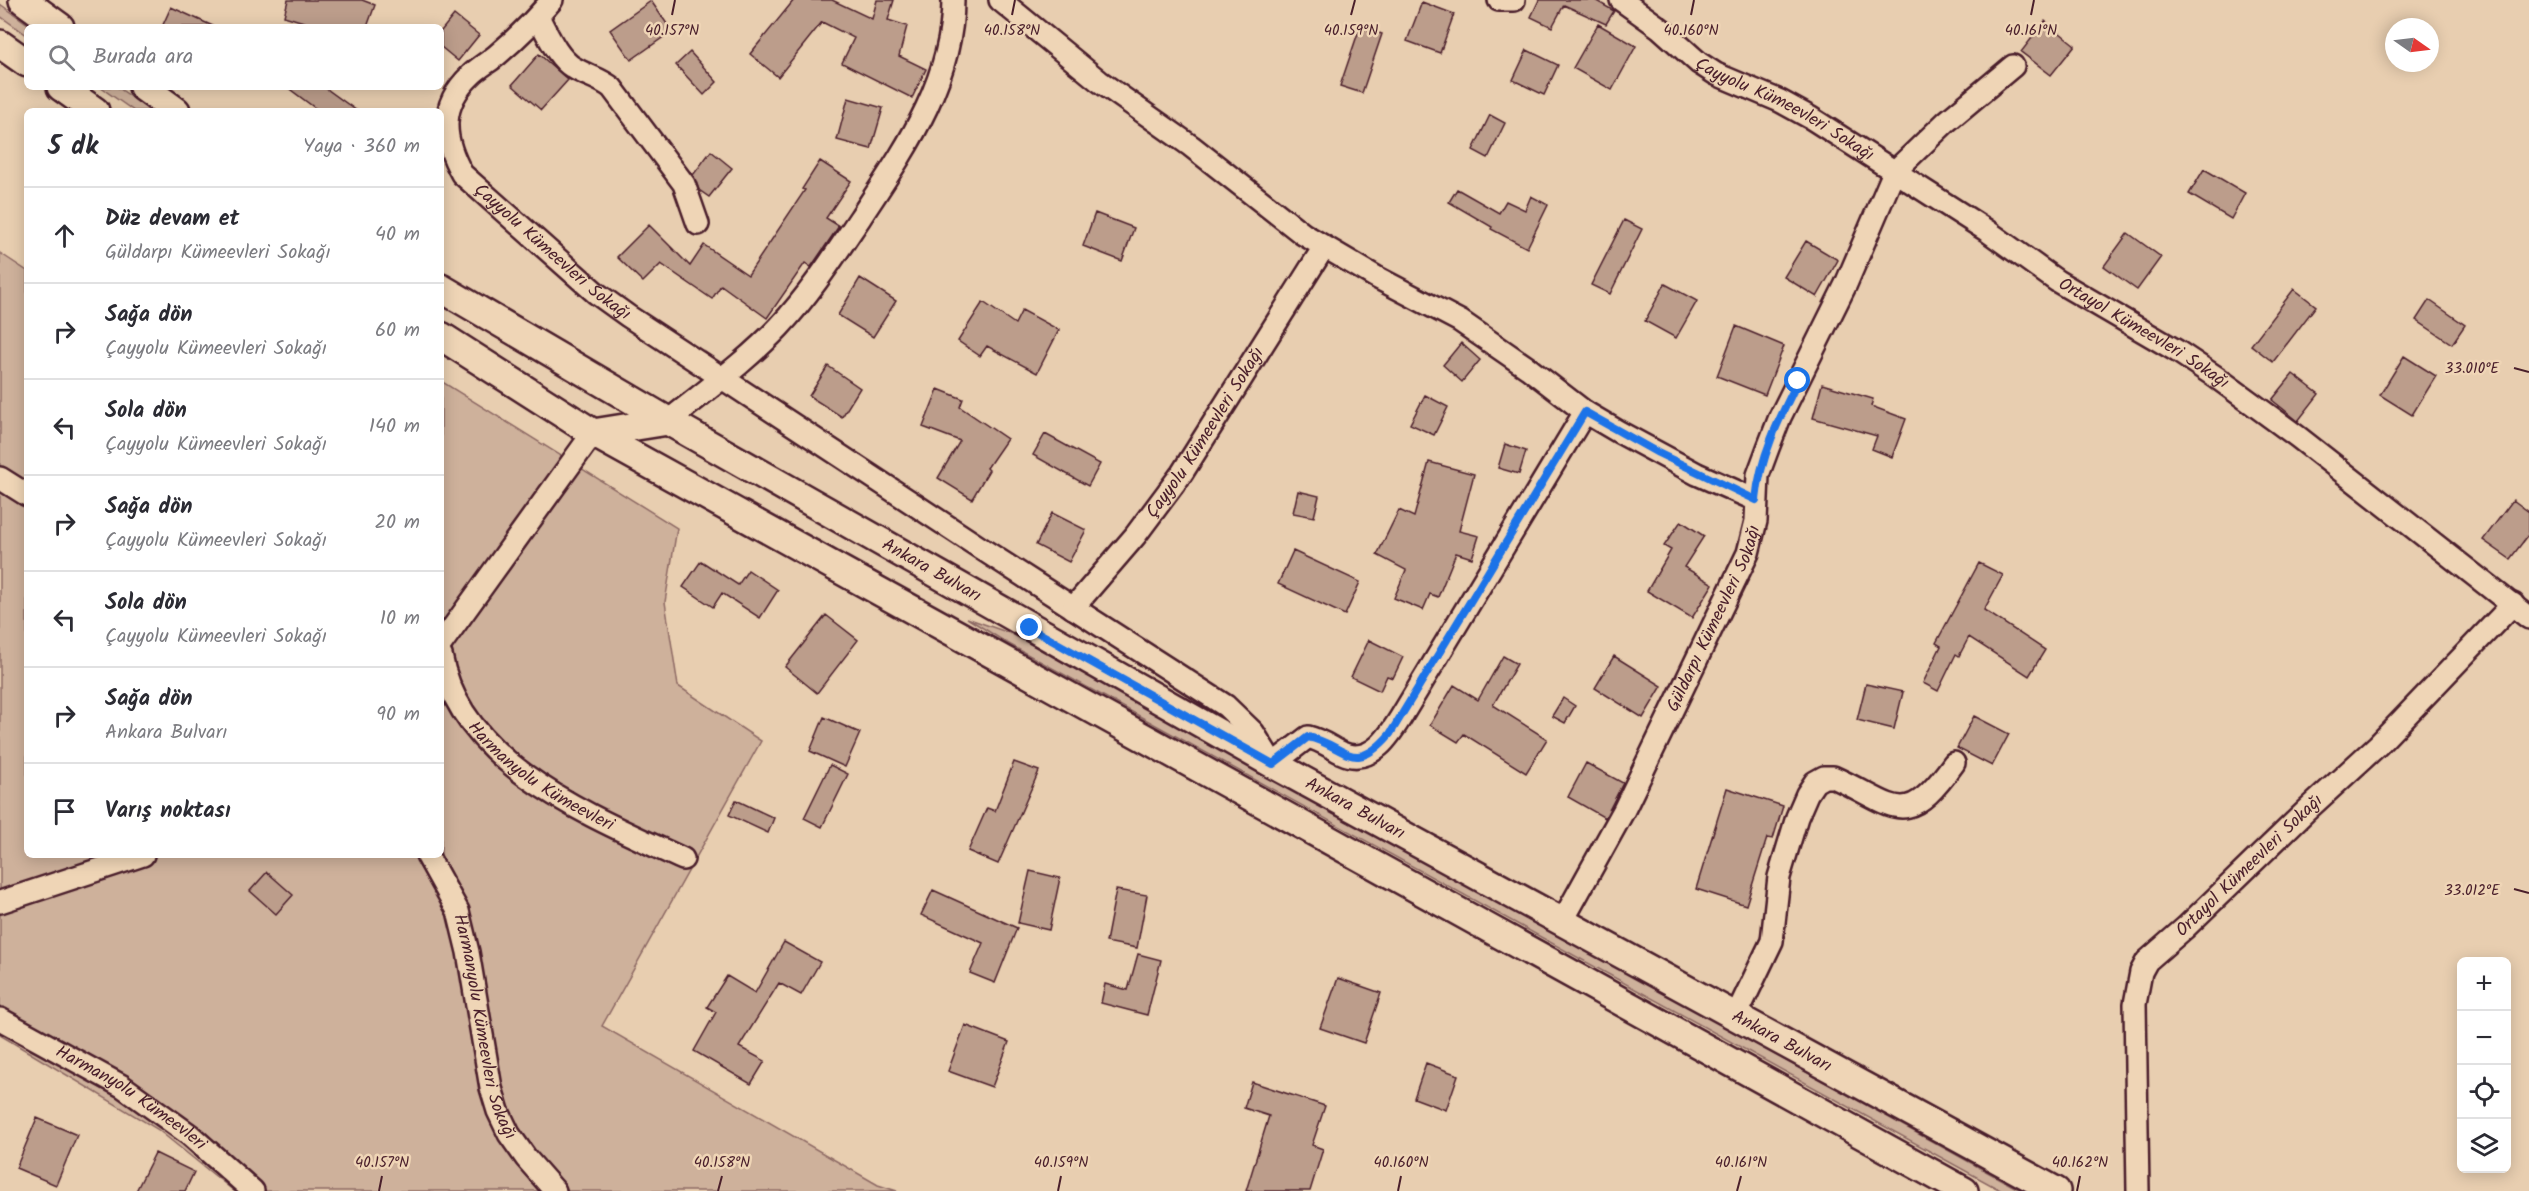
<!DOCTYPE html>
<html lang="tr">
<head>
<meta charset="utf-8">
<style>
  body { margin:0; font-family:Kalam,sans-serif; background:#f2f2f3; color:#2b2b33 }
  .controls { position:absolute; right:18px; bottom:18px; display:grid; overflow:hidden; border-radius:9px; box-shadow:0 3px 15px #0003 }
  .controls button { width:54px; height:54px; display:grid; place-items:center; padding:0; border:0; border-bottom:2px solid #e1e1e2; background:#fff; color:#2b2b33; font:30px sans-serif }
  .compass { position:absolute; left:2385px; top:18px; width:54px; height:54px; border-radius:50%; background:#fff; box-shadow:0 3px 15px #0003; rotate:104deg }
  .stop { position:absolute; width:18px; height:18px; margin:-14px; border:4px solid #1a73e8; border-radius:50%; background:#fff }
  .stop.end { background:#1a73e8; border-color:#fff; box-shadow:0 2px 6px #0008 }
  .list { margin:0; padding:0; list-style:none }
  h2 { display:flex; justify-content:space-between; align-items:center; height:78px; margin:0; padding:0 24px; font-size:26px }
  h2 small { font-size:20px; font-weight:400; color:#7c7c81 }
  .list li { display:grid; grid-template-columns:39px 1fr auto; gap:18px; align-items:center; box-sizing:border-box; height:96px; padding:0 24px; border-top:2px solid #e1e1e2 }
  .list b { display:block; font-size:22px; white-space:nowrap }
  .list p { margin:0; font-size:20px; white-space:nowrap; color:#7c7c81 }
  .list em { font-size:20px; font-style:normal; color:#7c7c81 }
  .icon { flex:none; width:33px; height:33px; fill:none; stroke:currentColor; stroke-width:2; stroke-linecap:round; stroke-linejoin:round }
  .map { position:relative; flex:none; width:2529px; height:1191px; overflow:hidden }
  .search { position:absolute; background:#fff; box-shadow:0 3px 15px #0003; left:24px; top:24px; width:420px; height:66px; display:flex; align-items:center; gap:15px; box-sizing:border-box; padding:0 21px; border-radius:9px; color:#7c7c81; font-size:22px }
  .panel { position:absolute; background:#fff; box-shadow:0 3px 15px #0003; left:24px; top:108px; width:420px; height:750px; border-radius:9px }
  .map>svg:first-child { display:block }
</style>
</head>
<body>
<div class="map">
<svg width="2529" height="1191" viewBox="0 0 2529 1191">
  <rect width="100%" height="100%" fill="#e8ceb0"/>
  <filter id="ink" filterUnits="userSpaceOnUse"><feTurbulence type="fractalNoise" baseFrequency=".0167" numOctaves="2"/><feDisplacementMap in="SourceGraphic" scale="12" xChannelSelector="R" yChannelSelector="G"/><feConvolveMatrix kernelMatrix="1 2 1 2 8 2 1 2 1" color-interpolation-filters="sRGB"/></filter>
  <g filter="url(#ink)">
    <path fill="#ceb19b" stroke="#8c6863" stroke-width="1.5" d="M0,4L32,27H27V35L0,16Z
      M100,87H117L152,111H134Z
      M0,253L27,271V855H441V381L677,528L665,602L678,686L761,741L602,1026L878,1185L897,1191H234L157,1129L0,1035Z
      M967,618L1012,634L2022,1191H2002L1007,643Z"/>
    <path fill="#bc9d8b" stroke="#4a1f2b" stroke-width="1.5" d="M288,0H362L375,5L367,27H320L284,16Z
      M794,0H832L872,19L877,0H894L888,20L907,26L899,56L926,69L912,98L842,63L854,38L822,22L778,77L750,54Z
      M1539,0H1595L1614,11L1606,24L1564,5L1552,27L1531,17Z
      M651,1L672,31L631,60L610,30Z
      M1422,2L1454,14L1440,53L1407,41Z
      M171,7L215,27H162Z
      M454,15L479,35L458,61L441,47V31Z
      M2045,21L2075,45L2051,75L2021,52Z
      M1598,24L1636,46L1612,90L1573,68Z
      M1360,27L1382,34L1362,93L1340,86Z
      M1527,50L1558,65L1544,95L1513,80Z
      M690,52L717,82L704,95L676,65Z
      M539,54L568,80L541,110L512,85Z
      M287,87H324L357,111H319Z
      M848,98L883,108L871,149L837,140Z
      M1490,115L1505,123L1488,158L1473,150Z
      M711,151L732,168L709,197L699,190L693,175Z
      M820,161L851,181L826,218L839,226L811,267L805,263L767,318L721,285L712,299L661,264L643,282L617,257L649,225L690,266L704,245L748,275L805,190L802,189Z
      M2204,169L2245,193L2231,219L2189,194Z
      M1457,189L1499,213L1506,201L1525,210L1531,196L1548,205L1527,248L1491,229L1492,227L1449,202Z
      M1095,213L1134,228L1122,261L1083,246Z
      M1624,220L1642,229L1610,294L1591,285Z
      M2128,233L2161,257L2137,290L2104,266Z
      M1806,241L1838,260L1817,297L1784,277Z
      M860,278L896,301L873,337L838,315Z
      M1665,284L1697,301L1676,338L1645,321Z
      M2294,289L2316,306L2273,362L2251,345Z
      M2429,300L2465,325L2452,344L2416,320Z
      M983,302L1015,324L1022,310L1059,330L1037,373L987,346L980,356L958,341Z
      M1736,326L1784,346L1765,395L1717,376Z
      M1461,343L1480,360L1462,382L1443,365Z
      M2404,356L2436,376L2412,415L2380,395Z
      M828,366L860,388L842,417L809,396Z
      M2293,374L2319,394L2298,421L2272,400Z
      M1822,384L1873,399L1871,406L1906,419L1892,457L1872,449L1877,436L1813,418Z
      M938,389L963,399L960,407L1007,439L987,468L989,470L972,499L938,478L960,441L923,427Z
      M1425,395L1448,407L1434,435L1410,424Z
      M1045,434L1100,464L1088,486L1033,455Z
      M1505,444L1526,451L1519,474L1498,468Z
      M1429,462L1474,474L1459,531L1479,536L1472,558L1456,553L1438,597L1430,594L1423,610L1394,598L1406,570L1377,555L1399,510L1414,517Z
      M1298,491L1319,496L1314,517L1293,513Z
      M2513,500L2529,512V534L2510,559L2483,540Z
      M1052,513L1086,530L1069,562L1036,545Z
      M1681,521L1704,536L1684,567L1713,584L1692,618L1647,591L1671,550L1664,546Z
      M1293,551L1360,582L1345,615L1278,584Z
      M701,561L738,585L748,570L778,590L760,618L722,593L713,607L683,587Z
      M1979,563L2003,575L1984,610L2045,650L2029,676L1969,637L1959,656L1956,654L1938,691L1923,683L1941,646L1936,643Z
      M826,615L858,640L817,693L785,667Z
      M1369,640L1403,657L1393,678L1387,676L1380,691L1351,677Z
      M1503,656L1517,664L1493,705L1547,739L1526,773L1464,734L1458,742L1430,725L1454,685L1478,700Z
      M1614,656L1662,686L1643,718L1595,688Z
      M1866,684L1903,692L1894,729L1857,720Z
      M1563,698L1575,706L1565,723L1552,716Z
      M1974,716L2009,734L1992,766L1957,748Z
      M824,717L860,733L845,767L810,751Z
      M1014,762L1039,771L998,864L968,851L987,808L995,811Z
      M1586,763L1623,783L1605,818L1568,797Z
      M830,765L848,774L822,827L804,818Z
      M1727,788L1783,806L1773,839L1767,838L1746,905L1696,889Z
      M736,800L774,818L768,833L729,815Z
      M1030,871L1060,878L1049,930L1018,923Z
      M267,872L293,895L276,914L250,891Z
      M933,890L1017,928L995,983L970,973L983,943L921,915Z
      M1116,890L1147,895L1137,948L1106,942Z
      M784,942L820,962L801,995L779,983L739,1047L765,1061L751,1084L694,1051L716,1012L707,1007L727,976L755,993Z
      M1138,954L1161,960L1147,1015L1101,1003L1105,984L1128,990Z
      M1338,978L1381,993L1364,1043L1320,1028Z
      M965,1025L1009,1042L992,1087L948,1071Z
      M1426,1063L1458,1075L1446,1110L1414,1098Z
      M1252,1082L1325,1106L1312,1145L1323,1149L1310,1191H1246L1269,1116L1244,1108Z
      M37,1118L77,1135L56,1185L16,1168Z
      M155,1153L194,1172L185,1191H136Z"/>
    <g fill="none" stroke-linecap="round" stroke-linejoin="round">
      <defs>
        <g id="minor">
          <path id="s1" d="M552,0C535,20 517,38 497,55C489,62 479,67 471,75C439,105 442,138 462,174L596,293L628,316L985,551L1226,706L1253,732L1273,764L1308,737C1321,740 1330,747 1342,753C1372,767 1392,732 1404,712L1585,412"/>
          <path d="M1000,0L1099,81L1191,146L1303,234L1376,277L1460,321L1528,368L1585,412L1619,432L1697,474L1756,500"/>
          <path d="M1499,0H1514"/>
          <path id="s2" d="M1621,0L1660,28L1699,63L1716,74L1780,101L1811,118L1986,230L2057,281L2177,351L2216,377L2298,437L2529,618"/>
          <path d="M538,17C547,33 557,58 574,68C587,76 600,78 612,88L684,184L698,224"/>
          <path d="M668,421C705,391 746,362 779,327C810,294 835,255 860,218C904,151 953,83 953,0"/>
          <path d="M0,478L27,495"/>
          <path id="s3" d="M1073,608L1135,536L1182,473L1324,247"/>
          <path d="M441,644L593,433"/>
          <path id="s4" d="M441,655C460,765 593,817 683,859"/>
          <path id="s5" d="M427,855L458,911L468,952L491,1088L498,1111L509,1134L526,1158L555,1191"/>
          <path d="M0,902L143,855"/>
          <path id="s6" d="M1562,922L1624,810L1748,553L1756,521L1758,475L1768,448L1780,417L1846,284L1894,172L1946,122L2013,66"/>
          <path d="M1736,1016L1772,941L1779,877L1797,817L1807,794L1815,782L1824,777H1833C1896,805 1904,833 1954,763"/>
          <path id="s7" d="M0,1019L122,1086L190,1135L253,1191"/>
          <path id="s8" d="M2138,1191L2135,1004L2141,972L2147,961L2186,927L2306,811L2378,745L2513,604"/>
        </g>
        <g id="major">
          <path d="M23,0L60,27"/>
          <path d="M0,44L27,63"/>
          <path d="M61,87L95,111"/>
          <path d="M143,87L176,111"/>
          <path id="s9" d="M441,288L668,421L1273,764L2056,1191"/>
          <path d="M441,336L593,433L1964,1191"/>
          <path d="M593,433L668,421"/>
        </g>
      </defs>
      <use href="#minor" stroke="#4a1f2b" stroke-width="26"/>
      <use href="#major" stroke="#4a1f2b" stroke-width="32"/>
      <use href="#minor" stroke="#efd5b6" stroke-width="21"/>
      <use href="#major" stroke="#efd5b6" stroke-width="27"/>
    </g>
  </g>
  <g fill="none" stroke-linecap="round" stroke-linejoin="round" filter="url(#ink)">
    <path stroke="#1a73e8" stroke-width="8" d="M1030,628L1273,764L1308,737C1346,745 1353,777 1390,734L1585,412L1658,453L1756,500C1760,457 1779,419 1798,381"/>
  </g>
  <path fill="none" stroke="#4a1f2b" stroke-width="2" d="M672,15L675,0M1012,15L1015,0M1351,15L1355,0M1691,15L1694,0M2031,15L2034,0M2514,368L2529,372M2514,889L2529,893M379,1191L382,1176M718,1191L722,1176M1058,1191L1061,1176M1398,1191L1401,1176M1737,1191L1741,1176M2077,1191L2080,1176"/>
  <g text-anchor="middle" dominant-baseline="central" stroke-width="5" stroke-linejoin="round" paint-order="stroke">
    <g font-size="18" fill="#4a1f2b" stroke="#efd5b6">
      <text stroke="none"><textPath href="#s2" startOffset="198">Çayyolu Kümeevleri Sokağı</textPath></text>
      <text stroke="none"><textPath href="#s1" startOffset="339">Çayyolu Kümeevleri Sokağı</textPath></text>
      <text stroke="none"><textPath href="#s2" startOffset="622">Ortayol Kümeevleri Sokağı</textPath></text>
      <text stroke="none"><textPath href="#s3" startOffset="220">Çayyolu Kümeevleri Sokağı</textPath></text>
      <text stroke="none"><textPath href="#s9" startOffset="566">Ankara Bulvarı</textPath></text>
      <text stroke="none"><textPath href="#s6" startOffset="340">Güldarpı Kümeevleri Sokağı</textPath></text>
      <text stroke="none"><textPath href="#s4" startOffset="164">Harmanyolu Kümeevleri</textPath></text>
      <text stroke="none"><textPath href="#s9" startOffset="1052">Ankara Bulvarı</textPath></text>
      <text stroke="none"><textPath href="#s8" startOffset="372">Ortayol Kümeevleri Sokağı</textPath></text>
      <text stroke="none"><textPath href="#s5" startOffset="183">Harmanyolu Kümeevleri Sokağı</textPath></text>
      <text stroke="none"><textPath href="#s9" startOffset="1538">Ankara Bulvarı</textPath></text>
      <text stroke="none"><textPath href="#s7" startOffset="153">Harmanyolu Kümeevleri</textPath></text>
    </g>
  </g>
  <g font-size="15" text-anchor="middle" fill="#4a1f2b" stroke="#efd5b6" stroke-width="5" stroke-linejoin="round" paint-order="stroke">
    <text x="672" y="35">40.157°N</text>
    <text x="1012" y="35">40.158°N</text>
    <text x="1351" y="35">40.159°N</text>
    <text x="1691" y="35">40.160°N</text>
    <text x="2031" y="35">40.161°N</text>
    <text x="2472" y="373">33.010°E</text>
    <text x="2472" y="895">33.012°E</text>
    <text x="382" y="1167">40.157°N</text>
    <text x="722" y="1167">40.158°N</text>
    <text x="1061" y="1167">40.159°N</text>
    <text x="1401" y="1167">40.160°N</text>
    <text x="1741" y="1167">40.161°N</text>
    <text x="2080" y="1167">40.162°N</text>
  </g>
</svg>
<div class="controls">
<button>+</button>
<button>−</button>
<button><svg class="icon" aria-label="locate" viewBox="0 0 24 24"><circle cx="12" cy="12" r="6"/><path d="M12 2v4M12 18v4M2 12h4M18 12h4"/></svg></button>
<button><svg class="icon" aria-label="layers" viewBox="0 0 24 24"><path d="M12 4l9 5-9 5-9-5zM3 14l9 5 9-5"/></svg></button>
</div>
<svg class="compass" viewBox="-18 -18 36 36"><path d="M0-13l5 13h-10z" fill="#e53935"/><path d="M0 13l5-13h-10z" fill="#7c7c81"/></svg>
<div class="stop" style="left:1798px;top:381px"></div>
<div class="stop end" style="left:1030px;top:628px"></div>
<div class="search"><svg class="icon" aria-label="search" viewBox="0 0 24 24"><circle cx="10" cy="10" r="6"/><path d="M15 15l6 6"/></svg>Burada ara</div>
<section class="panel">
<h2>5 dk<small>Yaya · 360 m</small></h2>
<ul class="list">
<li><svg class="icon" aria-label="ahead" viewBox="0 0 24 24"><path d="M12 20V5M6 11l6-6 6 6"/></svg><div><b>Düz devam et</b><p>Güldarpı Kümeevleri Sokağı</p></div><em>40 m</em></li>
<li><svg class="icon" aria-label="right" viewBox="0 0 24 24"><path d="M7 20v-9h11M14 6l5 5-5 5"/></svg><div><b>Sağa dön</b><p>Çayyolu Kümeevleri Sokağı</p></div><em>60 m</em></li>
<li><svg class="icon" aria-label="left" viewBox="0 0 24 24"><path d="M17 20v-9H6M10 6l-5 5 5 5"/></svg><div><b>Sola dön</b><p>Çayyolu Kümeevleri Sokağı</p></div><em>140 m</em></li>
<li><svg class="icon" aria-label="right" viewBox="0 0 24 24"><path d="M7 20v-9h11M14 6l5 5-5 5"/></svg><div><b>Sağa dön</b><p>Çayyolu Kümeevleri Sokağı</p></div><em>20 m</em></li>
<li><svg class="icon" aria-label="left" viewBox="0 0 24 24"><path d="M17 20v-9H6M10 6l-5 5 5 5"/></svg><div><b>Sola dön</b><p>Çayyolu Kümeevleri Sokağı</p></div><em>10 m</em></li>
<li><svg class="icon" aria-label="right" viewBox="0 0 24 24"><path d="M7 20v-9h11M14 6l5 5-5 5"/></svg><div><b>Sağa dön</b><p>Ankara Bulvarı</p></div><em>90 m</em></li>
<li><svg class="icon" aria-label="arrive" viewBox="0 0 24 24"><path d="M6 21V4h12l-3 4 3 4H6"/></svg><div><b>Varış noktası</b></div></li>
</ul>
</section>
</div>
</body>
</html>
